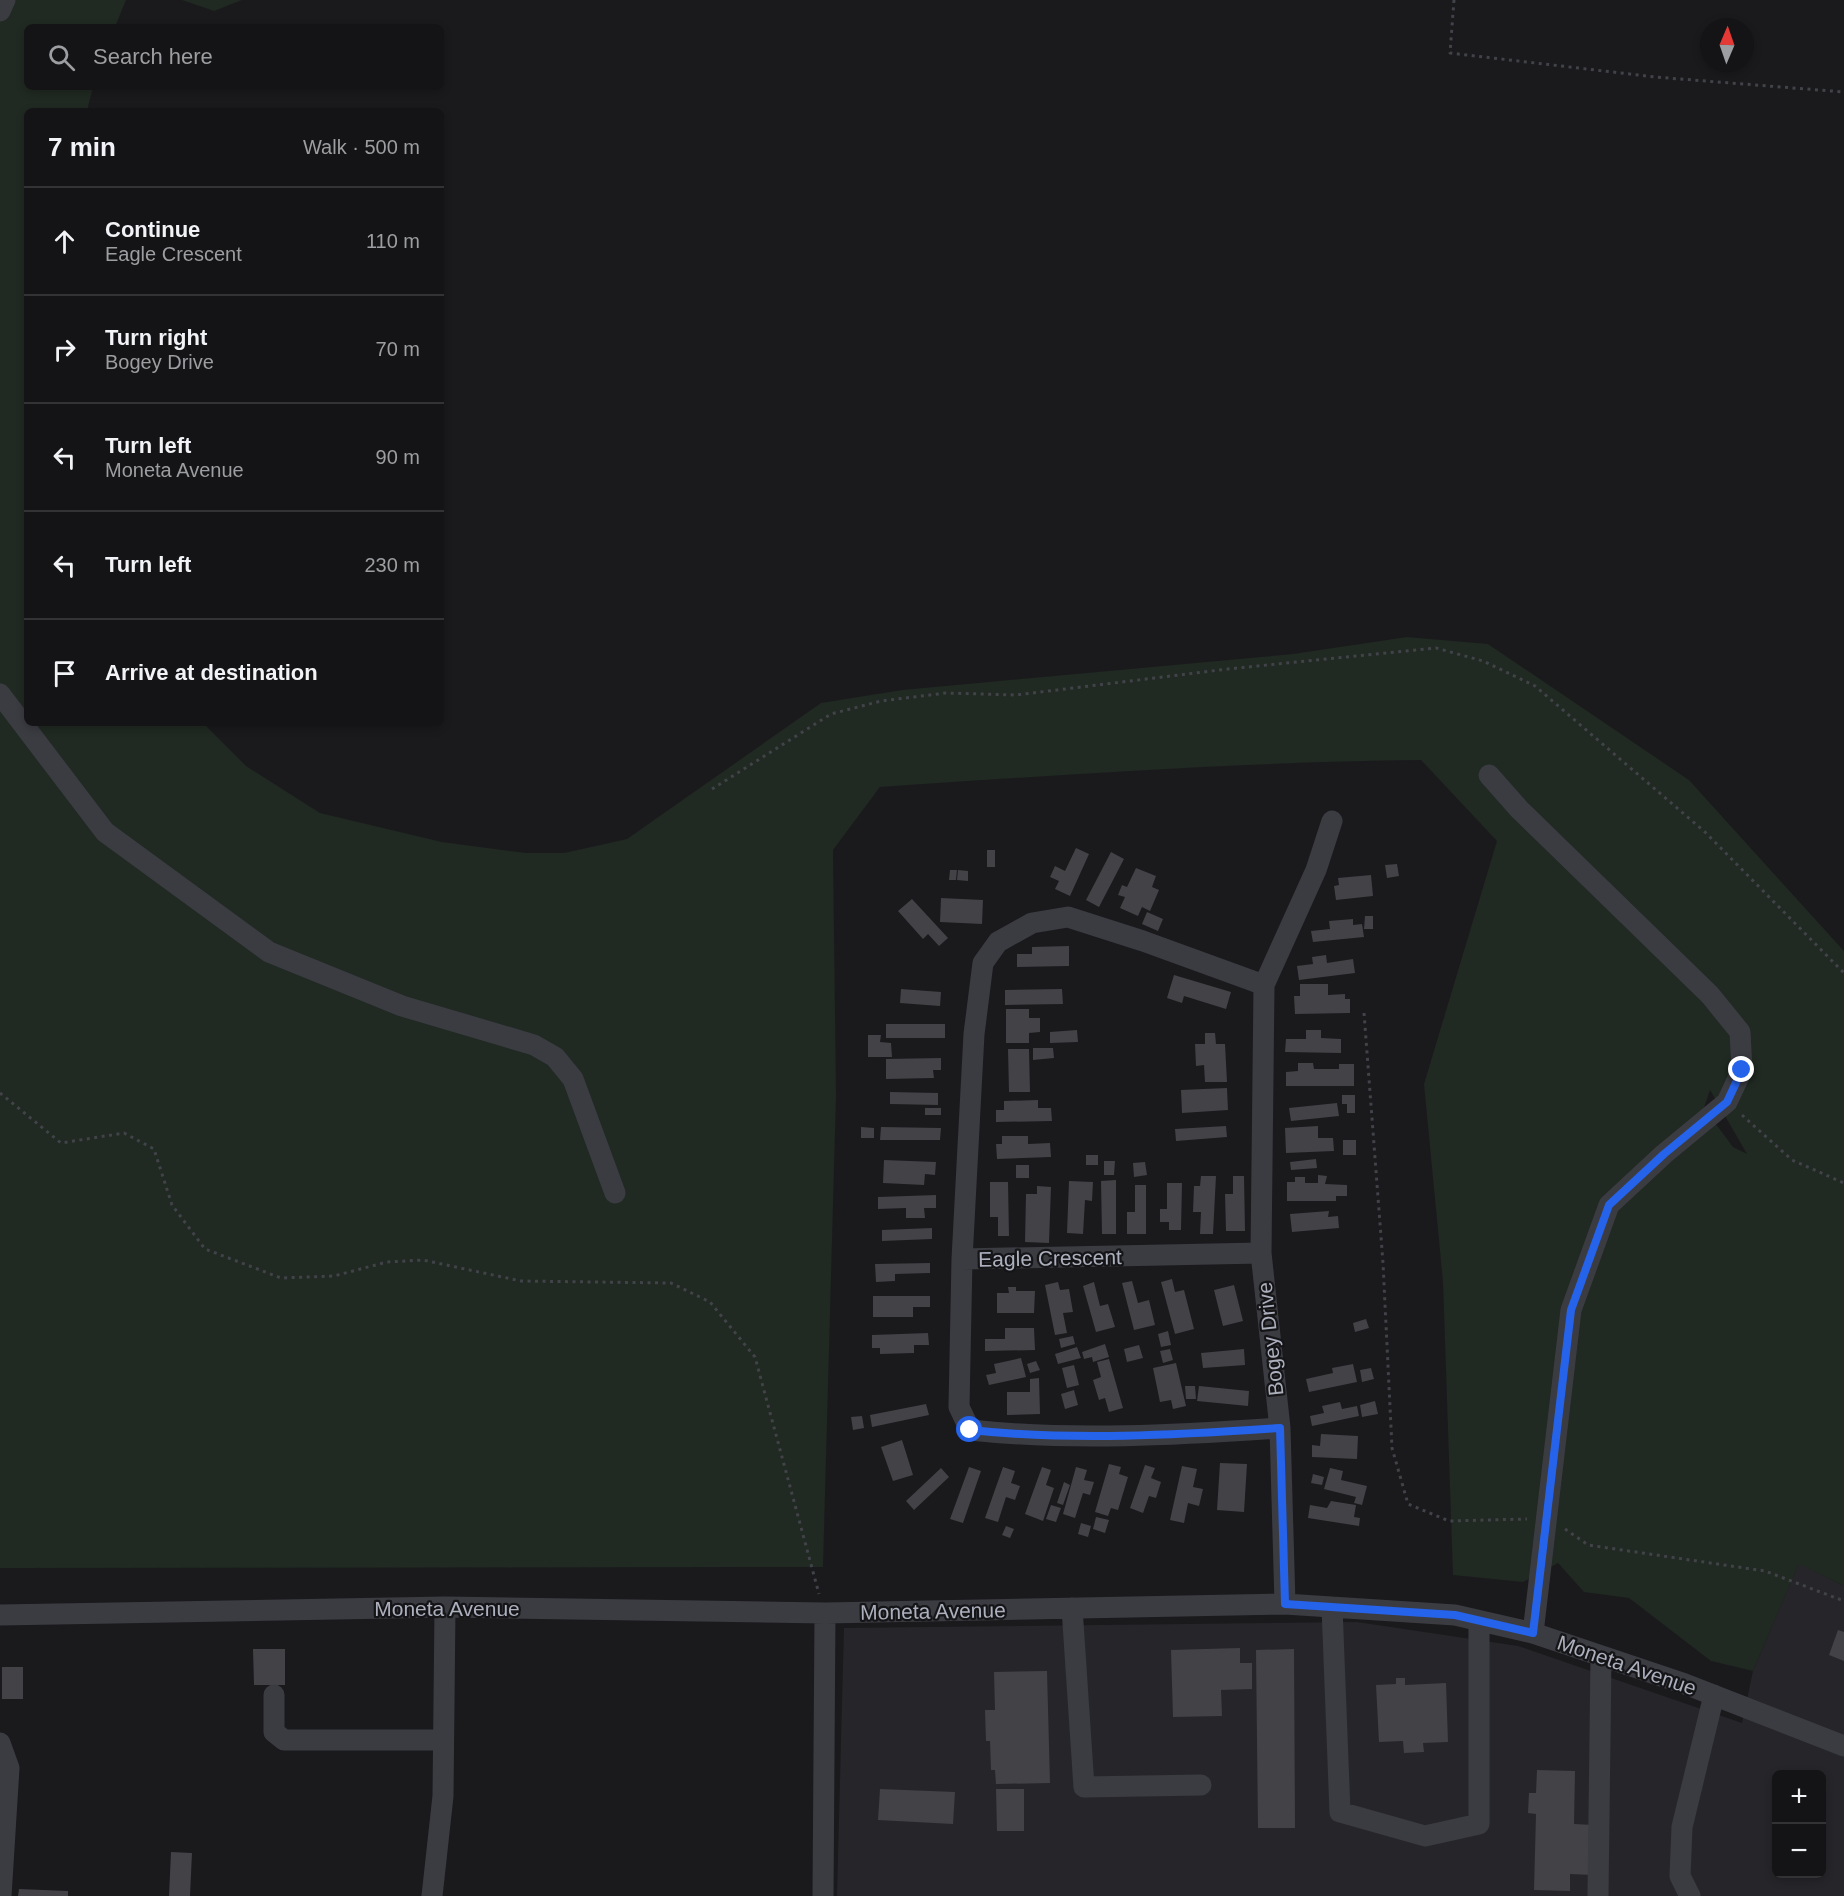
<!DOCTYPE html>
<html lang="en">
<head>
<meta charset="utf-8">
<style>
  body { margin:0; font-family:Arial,sans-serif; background:#212123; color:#f1f3f6 }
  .controls { position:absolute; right:18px; bottom:18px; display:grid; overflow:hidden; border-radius:9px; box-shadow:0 3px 9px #0003 }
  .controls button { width:54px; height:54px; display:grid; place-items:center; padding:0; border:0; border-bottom:2px solid #333335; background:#141416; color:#f1f3f6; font:30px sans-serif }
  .compass { position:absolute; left:1700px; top:18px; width:54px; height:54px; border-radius:50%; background:#141416; box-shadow:0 3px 9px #0003; rotate:2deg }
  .stop { position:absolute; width:18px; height:18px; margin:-14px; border:4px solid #2563eb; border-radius:50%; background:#fff }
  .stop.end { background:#2563eb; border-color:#fff; box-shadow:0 2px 6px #0008 }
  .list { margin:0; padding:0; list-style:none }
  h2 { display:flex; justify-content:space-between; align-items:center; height:78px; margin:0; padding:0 24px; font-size:26px }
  h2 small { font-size:20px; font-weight:400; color:#9d9ea1 }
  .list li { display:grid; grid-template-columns:39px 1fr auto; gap:18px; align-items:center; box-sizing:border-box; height:108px; padding:0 24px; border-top:2px solid #333335 }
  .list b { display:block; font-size:22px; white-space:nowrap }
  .list p { margin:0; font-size:20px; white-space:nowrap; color:#9d9ea1 }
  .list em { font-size:20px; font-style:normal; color:#9d9ea1 }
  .icon { flex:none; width:33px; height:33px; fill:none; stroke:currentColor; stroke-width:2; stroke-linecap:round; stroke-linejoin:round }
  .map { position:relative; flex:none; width:1844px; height:1896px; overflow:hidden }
  .search { position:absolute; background:#141416; box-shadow:0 3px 9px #0003; left:24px; top:24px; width:420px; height:66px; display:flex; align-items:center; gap:15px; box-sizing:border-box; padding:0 21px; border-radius:9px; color:#9d9ea1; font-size:22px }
  .panel { position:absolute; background:#141416; box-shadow:0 3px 9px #0003; left:24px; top:108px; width:420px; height:618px; border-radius:9px }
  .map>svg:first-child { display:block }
</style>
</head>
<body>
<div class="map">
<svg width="1844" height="1896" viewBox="0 0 1844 1896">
  <rect width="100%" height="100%" fill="#1a1a1d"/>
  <path fill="#26262a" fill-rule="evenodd" d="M1799,1563L1844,1586V1896H837L844,1628L1357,1622L1518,1646L1742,1723L1753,1671ZM1776,1774H1822V1874H1776Z"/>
  <path fill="#202922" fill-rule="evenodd" d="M0,0H126L115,27H27V87H93L87,111H27V723H203L246,766L320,813L442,842L526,853H564L627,839L821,703L902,690L1293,654L1407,637L1488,644L1689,780L1844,951V1586L1799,1564L1753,1671L1711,1661L1629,1598L1584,1592L1558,1563L1523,1582L1453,1575L1443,1282L1424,1084L1497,841L1421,760C1240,762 1060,775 880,787L833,850L836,1096L823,1567L0,1568ZM1710,1090L1747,1154L1733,1147L1704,1108Z
    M182,0H242L214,11Z"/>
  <path fill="#424247" d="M1076,848L1089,854L1070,896L1055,889L1059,881L1050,877L1055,866L1065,871Z
    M987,850H995V867H987Z
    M1111,852L1124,859L1099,907L1086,900Z
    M1397,864L1399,876L1387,878L1385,865Z
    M1136,868L1156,876L1152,887L1159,890L1150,911L1142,907L1138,916L1120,908L1125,897L1118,895L1122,885L1127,887Z
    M950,870H957L956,880H949Z
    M958,870L968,871V881L957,880Z
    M1371,875L1373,896L1336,900L1334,886L1339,885L1338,878Z
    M941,898L983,900L982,924L940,922Z
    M912,899L948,938L939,946L928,934L923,939L898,911Z
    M1147,912L1163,919L1158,931L1142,924Z
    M1365,916H1373V929H1364Z
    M1353,919V925L1362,924L1364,937L1313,942L1311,931L1330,929L1329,921Z
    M1069,946V966L1017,967V954H1032V947Z
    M1326,955L1327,963L1353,959L1355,973L1299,980L1297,966L1313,964L1312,957Z
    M1174,975L1231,992L1226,1009L1184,996L1182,1003L1167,998Z
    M1300,984H1328V995L1345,994V999H1350V1013L1295,1014L1294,996H1300Z
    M901,989L941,992L940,1006L900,1003Z
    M1062,989L1063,1004L1005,1005V990Z
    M1006,1009H1029V1018H1040V1032L1029,1033V1043H1006Z
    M886,1024H945V1038H886Z
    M1077,1030L1078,1042L1050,1043V1032Z
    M1306,1030H1321V1038L1341,1039V1053L1285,1052L1286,1039H1306Z
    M1205,1033H1215L1216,1044H1225L1227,1082H1205L1204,1065L1196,1066L1195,1044H1205Z
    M868,1035H881L880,1042L891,1043L892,1057H868Z
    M1033,1048H1053L1054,1058L1033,1060Z
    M1008,1049H1029L1030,1092H1009Z
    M941,1058V1070H933L934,1078L886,1079V1059Z
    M1298,1063H1313L1314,1069H1339V1064H1354V1086H1286V1072L1298,1071Z
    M1227,1088L1228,1110L1182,1113L1181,1090Z
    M890,1092L938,1093V1105L890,1104Z
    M1342,1095H1355V1113H1347V1104H1342Z
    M1038,1100V1108H1051L1052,1121L996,1122V1110H1004V1101Z
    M1337,1103L1339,1116L1291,1121L1289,1108Z
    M925,1108H941V1115H925Z
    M1226,1126L1227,1137L1176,1141L1175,1129Z
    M1318,1126V1138H1333L1334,1151L1286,1153L1285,1128Z
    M861,1127L874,1128V1138H861Z
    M881,1127L941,1128L940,1140H880Z
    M1002,1136H1028V1144L1050,1143L1051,1157L997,1159L996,1144H1002Z
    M1343,1140H1356V1155H1343Z
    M1086,1155H1098V1165H1086Z
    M1316,1159L1317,1168L1291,1170L1290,1162Z
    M884,1160L936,1162L935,1175L925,1174L924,1185L883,1183Z
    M1104,1161H1115L1114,1175H1104Z
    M1145,1162L1147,1175L1134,1177L1133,1163Z
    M1016,1165H1029V1178H1016Z
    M1318,1175L1327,1176L1325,1184L1347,1185V1196H1336V1201H1287V1182H1295V1177H1305V1183H1318Z
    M1201,1176H1216L1213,1234H1200L1201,1212H1193L1194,1186H1200Z
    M1233,1176H1244L1245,1231H1226L1225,1194H1233Z
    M1116,1180V1234H1102L1101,1181Z
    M1069,1181L1093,1182L1092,1201L1085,1200L1083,1234L1067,1233Z
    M990,1182H1008L1009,1236H998V1217H990Z
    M1167,1183H1182L1181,1230H1169V1222H1160V1209H1167Z
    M1135,1185H1146V1234H1127V1212H1135Z
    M1037,1186L1051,1187L1049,1243L1025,1242L1026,1194H1037Z
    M936,1195V1208H924L925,1218H906V1208L878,1209V1197Z
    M1329,1211L1328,1217L1338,1216L1339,1228L1292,1232L1290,1214Z
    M932,1228V1239L882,1241V1230Z
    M930,1263V1273L895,1274V1281L876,1282L875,1264Z
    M1172,1279L1175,1292L1184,1290L1194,1329L1175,1334L1161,1282Z
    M1132,1281L1138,1303L1149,1300L1155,1325L1134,1330L1122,1283Z
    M1058,1282L1060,1290L1069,1289L1073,1312L1063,1313L1067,1333L1055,1335L1045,1285Z
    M1094,1282L1100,1306L1108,1304L1115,1327L1096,1332L1083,1286Z
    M1234,1285L1243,1321L1223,1326L1214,1290Z
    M1008,1287H1016V1291H1035L1034,1313H997V1293H1009Z
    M873,1296H930V1307H913V1317H873Z
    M1366,1319L1369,1328L1355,1332L1353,1323Z
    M1005,1328H1034L1035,1350L985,1351V1339H1005Z
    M1168,1331L1171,1345L1161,1347L1158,1334Z
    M928,1333L929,1345H914V1353L880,1354V1348H872V1335Z
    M1073,1336L1075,1344L1061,1348L1059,1339Z
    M1105,1344L1109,1357L1093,1362L1092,1357L1084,1359L1082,1352Z
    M1139,1345L1143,1358L1127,1362L1124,1349Z
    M1077,1347L1081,1358L1058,1364L1055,1354Z
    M1170,1349L1173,1360L1163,1363L1160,1351Z
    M1244,1349L1245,1365L1203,1368L1201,1353Z
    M1021,1358L1026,1377L989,1385L986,1375L996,1373L994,1364Z
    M1109,1359L1123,1408L1109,1412L1105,1398L1099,1400L1093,1380L1101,1377L1097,1362Z
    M1036,1361L1040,1370L1030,1373L1027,1364Z
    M1176,1363L1186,1406L1173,1409L1171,1400L1160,1402L1153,1368Z
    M1353,1364L1357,1382L1309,1392L1306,1379L1333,1373L1332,1368Z
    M1074,1365L1079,1385L1067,1388L1062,1368Z
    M1371,1368L1374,1379L1362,1382L1360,1370Z
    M1039,1378L1040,1414L1007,1415V1392H1030V1379Z
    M1185,1386H1195L1196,1399H1186Z
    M1199,1386L1249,1391L1248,1406L1197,1401Z
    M1074,1390L1078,1405L1065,1409L1061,1394Z
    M1375,1401L1378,1414L1362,1417L1360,1405Z
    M1340,1402L1342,1409L1357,1406L1359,1416L1312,1426L1310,1416L1324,1413L1322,1406Z
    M926,1404L929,1415L872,1427L870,1415Z
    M862,1416L864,1428L853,1430L851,1417Z
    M1321,1434L1358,1436L1357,1459L1312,1457V1445L1320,1446Z
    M902,1440L913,1475L893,1481L881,1447Z
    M1220,1463L1247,1464L1244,1512L1217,1510Z
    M1109,1464L1121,1467L1119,1474L1128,1477L1118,1510L1111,1508L1108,1516L1095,1512Z
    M1145,1465L1155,1468L1151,1478L1161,1482L1156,1498L1149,1496L1143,1513L1130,1508Z
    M1182,1466L1197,1469L1193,1487L1203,1489L1199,1506L1188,1503L1184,1523L1170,1520Z
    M969,1467L981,1471L963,1523L950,1519Z
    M1003,1467L1015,1471L1011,1483L1020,1486L1015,1500L1006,1497L998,1522L985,1518Z
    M1042,1467L1051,1470L1046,1485L1054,1488L1043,1521L1025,1514Z
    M1076,1467L1087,1470L1084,1480L1094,1482L1090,1495L1083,1493L1075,1518L1063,1514Z
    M941,1468L949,1477L914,1510L906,1501Z
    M1330,1468L1343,1471L1341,1480L1367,1486L1362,1505L1354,1503L1356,1497L1324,1489Z
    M1313,1474L1324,1477L1322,1485L1311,1483Z
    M1064,1482L1070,1485L1063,1505L1057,1503Z
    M1331,1501L1356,1505L1354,1517L1360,1518L1359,1526L1308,1518L1310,1505L1327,1508Z
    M1051,1505L1061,1508L1056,1522L1046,1519Z
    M1096,1517L1109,1520L1105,1533L1093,1529Z
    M1081,1523L1091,1526L1088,1537L1078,1534Z
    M1006,1526L1014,1529L1010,1538L1002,1535Z
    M1838,1630L1844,1632V1661L1829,1655Z
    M1240,1648V1663H1252V1689L1221,1690L1222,1716L1173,1717L1171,1650Z
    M253,1649H285V1685H254Z
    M1294,1649L1295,1828H1258L1256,1650Z
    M2,1667H23V1699H2Z
    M1047,1671L1050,1783L996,1784L995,1770H991L990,1741H986L985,1710H995L994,1672Z
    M1396,1678H1405V1685L1446,1683L1448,1742L1423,1743L1424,1752L1404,1753L1403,1741L1379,1742L1376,1685L1396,1684Z
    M1537,1770L1575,1771L1574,1824L1594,1825L1592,1875L1570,1874V1891L1534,1890L1536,1814L1528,1813L1529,1793H1536Z
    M880,1789L955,1792L953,1824L878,1820Z
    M996,1789H1024V1831H997Z
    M171,1852L192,1853L190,1896H169Z
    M19,1889L68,1891V1896H18Z"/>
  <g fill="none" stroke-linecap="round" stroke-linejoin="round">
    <path stroke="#414349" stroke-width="3" stroke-dasharray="3 4.5" stroke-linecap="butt" d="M1454,0L1450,53L1655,77L1844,92
      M712,789L831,714L881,701L946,693L1016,695L1228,669L1436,648L1483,661L1535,686L1705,832L1844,973
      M1364,1013L1383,1263L1392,1448L1408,1504L1449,1521L1527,1519
      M0,1093L61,1143L124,1133L154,1149L172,1205L205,1249L281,1278L334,1276L387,1262L423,1260L521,1281L671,1283L710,1302L755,1357L819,1594
      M1742,1115L1792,1160L1844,1183
      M1565,1529L1588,1545L1765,1571L1844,1601"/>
    <path stroke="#3b3c42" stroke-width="21" d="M0,11L5,0
      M0,694L105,832L269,952L402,1006L534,1045L555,1057L573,1079L615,1193
      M1489,775L1519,809L1710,995L1740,1032L1742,1070L1727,1102L1664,1154L1609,1205L1571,1310L1533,1633
      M1264,985L1143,941L1068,917L1032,923L998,942L983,963L974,1034L962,1259L959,1407L970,1430C1072,1441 1177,1435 1280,1428
      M962,1259L1261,1253
      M1285,1604L1280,1428L1261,1253L1264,985L1316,870L1332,821
      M1332,1607L1340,1812L1425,1836L1479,1824V1621
      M1072,1608L1084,1787L1201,1785
      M0,1615L445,1607L825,1613L1285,1604L1455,1615L1533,1633L1685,1684L1844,1746
      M274,1695V1732L284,1740H443
      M0,1743L9,1768L1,1896
      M432,1896L443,1796L445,1607
      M823,1896L825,1613
      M1598,1896L1601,1656
      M1690,1896L1680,1876L1682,1827L1714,1695"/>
  </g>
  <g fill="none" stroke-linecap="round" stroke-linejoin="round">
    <path stroke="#2563eb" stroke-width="8" d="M970,1430C1072,1441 1177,1435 1280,1428L1285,1604L1455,1615L1533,1633L1571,1310L1609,1205L1664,1154L1727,1102L1742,1070"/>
  </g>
  <g text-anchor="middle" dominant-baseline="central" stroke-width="4.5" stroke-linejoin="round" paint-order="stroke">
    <g font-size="21" fill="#acb0bd" stroke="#151518">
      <text transform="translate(1050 1258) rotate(-1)">Eagle Crescent</text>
      <text transform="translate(1270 1339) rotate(-96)">Bogey Drive</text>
      <text x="447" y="1608">Moneta Avenue</text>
      <text transform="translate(933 1611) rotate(-1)">Moneta Avenue</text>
      <text transform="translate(1627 1665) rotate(19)">Moneta Avenue</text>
    </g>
  </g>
</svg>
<div class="controls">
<button>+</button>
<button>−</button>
</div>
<svg class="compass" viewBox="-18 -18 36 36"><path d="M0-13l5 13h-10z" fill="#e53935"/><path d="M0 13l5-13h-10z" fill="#9d9ea1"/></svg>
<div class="stop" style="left:970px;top:1430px"></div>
<div class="stop end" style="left:1742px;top:1070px"></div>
<div class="search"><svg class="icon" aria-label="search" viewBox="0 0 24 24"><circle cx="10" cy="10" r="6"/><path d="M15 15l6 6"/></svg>Search here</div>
<section class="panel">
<h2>7 min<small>Walk · 500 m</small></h2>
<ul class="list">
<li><svg class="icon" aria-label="ahead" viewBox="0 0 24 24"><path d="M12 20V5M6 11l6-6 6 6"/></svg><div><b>Continue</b><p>Eagle Crescent</p></div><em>110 m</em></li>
<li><svg class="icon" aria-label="right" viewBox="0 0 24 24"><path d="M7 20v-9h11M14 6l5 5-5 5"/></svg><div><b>Turn right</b><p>Bogey Drive</p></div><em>70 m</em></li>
<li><svg class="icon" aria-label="left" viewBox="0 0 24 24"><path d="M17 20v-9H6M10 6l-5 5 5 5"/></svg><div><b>Turn left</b><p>Moneta Avenue</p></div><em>90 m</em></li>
<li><svg class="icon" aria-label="left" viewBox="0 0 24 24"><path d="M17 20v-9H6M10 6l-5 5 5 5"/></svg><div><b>Turn left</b></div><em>230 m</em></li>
<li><svg class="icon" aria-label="arrive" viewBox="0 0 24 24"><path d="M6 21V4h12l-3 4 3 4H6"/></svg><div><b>Arrive at destination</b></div></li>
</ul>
</section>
</div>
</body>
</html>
